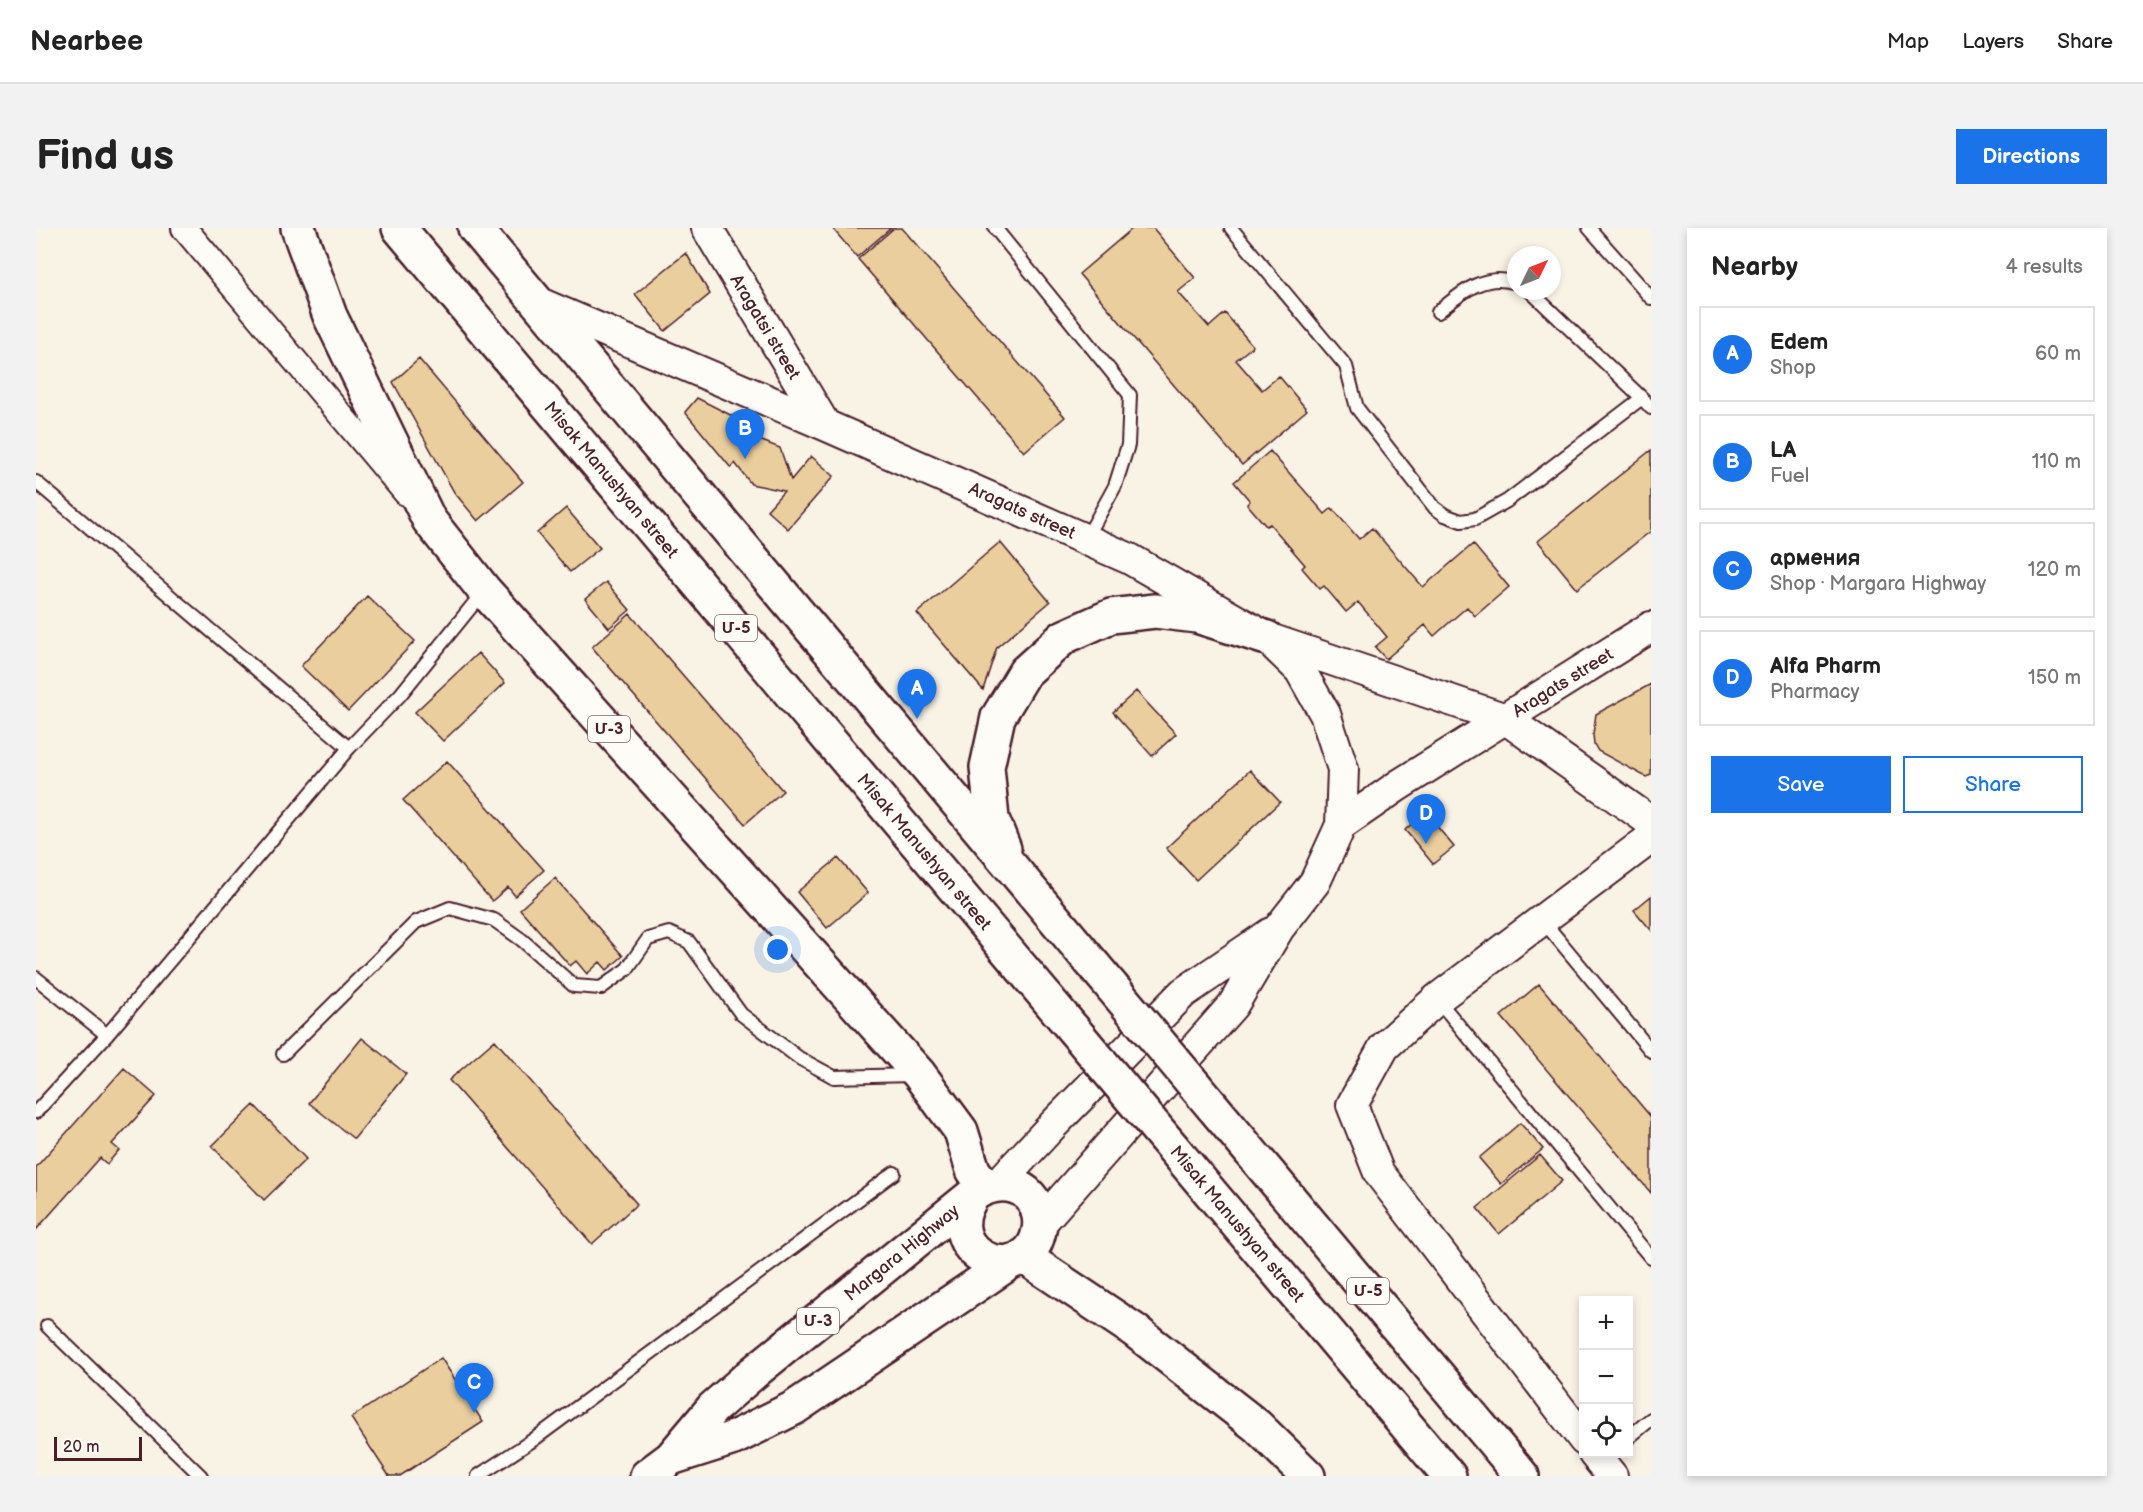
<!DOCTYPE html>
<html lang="en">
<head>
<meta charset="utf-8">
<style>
  body { margin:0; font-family:"Balsamiq Sans","Noto Sans Armenian",sans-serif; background:#f2f2f2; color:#222 }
  .controls { position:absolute; right:18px; bottom:18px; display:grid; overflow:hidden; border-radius:0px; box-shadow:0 3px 9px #0003 }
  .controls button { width:54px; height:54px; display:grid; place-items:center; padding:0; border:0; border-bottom:2px solid #e0e0e0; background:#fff; color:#222; font:30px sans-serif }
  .compass { position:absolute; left:1471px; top:18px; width:54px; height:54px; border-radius:50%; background:#fff; box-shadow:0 3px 9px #0003; rotate:47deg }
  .scale { position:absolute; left:18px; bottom:15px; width:88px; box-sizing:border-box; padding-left:6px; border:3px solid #4a1f2b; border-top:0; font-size:16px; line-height:21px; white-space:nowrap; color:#4a1f2b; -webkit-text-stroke:4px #fdfcf7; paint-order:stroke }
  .you { position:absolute; left:742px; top:722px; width:21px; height:21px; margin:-15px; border:4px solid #fff; border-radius:50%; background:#1a73e8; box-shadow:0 0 0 9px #1a73e833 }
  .badge { display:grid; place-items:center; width:39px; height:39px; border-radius:50%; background:#1a73e8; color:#fff; font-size:20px; font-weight:700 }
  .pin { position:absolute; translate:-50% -50px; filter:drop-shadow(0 2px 3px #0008) }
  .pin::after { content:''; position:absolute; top:32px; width:21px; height:18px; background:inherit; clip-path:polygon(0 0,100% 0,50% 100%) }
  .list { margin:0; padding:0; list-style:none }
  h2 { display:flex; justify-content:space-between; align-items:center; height:78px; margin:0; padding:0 24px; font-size:26px }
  h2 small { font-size:20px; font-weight:400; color:#767676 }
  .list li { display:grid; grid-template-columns:39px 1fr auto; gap:18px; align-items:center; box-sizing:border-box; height:96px; margin:0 12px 12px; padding:0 12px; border:2px solid #e0e0e0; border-radius:0px }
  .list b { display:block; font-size:22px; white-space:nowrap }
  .list p { margin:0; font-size:20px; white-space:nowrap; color:#767676 }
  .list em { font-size:20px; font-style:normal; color:#767676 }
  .actions { display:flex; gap:12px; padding:18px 24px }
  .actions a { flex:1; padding:14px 0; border:2px solid #1a73e8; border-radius:0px; text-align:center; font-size:21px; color:#1a73e8 }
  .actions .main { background:#1a73e8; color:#fff }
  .icon { flex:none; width:33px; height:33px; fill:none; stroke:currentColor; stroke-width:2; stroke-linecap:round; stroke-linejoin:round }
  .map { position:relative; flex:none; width:1615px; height:1248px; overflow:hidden; border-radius:0px }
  header { display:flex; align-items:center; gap:36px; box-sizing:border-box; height:84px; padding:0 30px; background:#fff; border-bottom:2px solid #e0e0e0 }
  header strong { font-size:28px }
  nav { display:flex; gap:33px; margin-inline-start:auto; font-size:21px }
  .intro { display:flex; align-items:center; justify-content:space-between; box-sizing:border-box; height:144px; padding:0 36px }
  h1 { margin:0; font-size:42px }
  .button { padding:15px 27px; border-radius:0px; background:#1a73e8; color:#fff; font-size:21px; font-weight:700 }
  main { display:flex; gap:36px; padding:0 36px }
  aside { flex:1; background:#fff; border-radius:0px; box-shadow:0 3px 9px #0003 }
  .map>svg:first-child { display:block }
</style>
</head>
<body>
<header>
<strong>Nearbee</strong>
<nav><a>Map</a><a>Layers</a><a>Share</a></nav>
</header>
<div class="intro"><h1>Find us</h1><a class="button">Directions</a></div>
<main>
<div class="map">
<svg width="1615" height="1248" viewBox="0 0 1615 1248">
  <rect width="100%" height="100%" fill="#f9f3e5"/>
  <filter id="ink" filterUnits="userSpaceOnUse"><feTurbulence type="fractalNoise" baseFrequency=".0167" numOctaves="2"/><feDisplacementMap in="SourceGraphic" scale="12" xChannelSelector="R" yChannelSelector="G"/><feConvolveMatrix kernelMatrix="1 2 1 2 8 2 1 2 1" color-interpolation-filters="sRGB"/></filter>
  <g filter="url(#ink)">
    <path fill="#eace9e" stroke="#4a1f2b" stroke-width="1.5" d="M796,0H855L821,29Z
      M858,0H866L1029,189L988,224L822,31Z
      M1097,0H1117L1159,50L1142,64L1173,99L1189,85L1217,118L1200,132L1226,162L1243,148L1271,182L1206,237L1043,46Z
      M650,25L674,66L629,103L599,66Z
      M383,131L487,254L442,293L418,264L357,154Z
      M661,170L724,202L719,207L726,213L744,220L755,252L775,228L798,248L752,301L731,282L748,263L715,256L699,235L695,240L649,184Z
      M1615,222V303L1541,361L1502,313Z
      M1234,223L1289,286L1296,280L1323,311L1336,300L1387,359L1437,316L1473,359L1439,388L1431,379L1398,408L1389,397L1350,431L1339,419L1351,409L1322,374L1310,384L1288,358L1284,361L1266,340L1269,337L1234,296L1230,298L1211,276L1214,273L1198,254Z
      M530,280L564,320L534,344L501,305Z
      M964,314L1014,374L961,419L947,462L881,385Z
      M570,354L594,382L573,400L549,371Z
      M331,368L379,413L312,483L265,438Z
      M594,386L747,563L709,596L556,419Z
      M442,425L469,455L407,513L379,484Z
      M1615,456V547L1610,549L1562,523L1558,516L1557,506L1560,486Z
      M1100,463L1140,506L1116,528L1077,484Z
      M411,533L508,642L479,668L472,659L456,673L367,572Z
      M1214,542L1244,574L1160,652L1130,620Z
      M1389,584L1418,619L1397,636L1369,602Z
      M802,630L832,665L791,700L761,664Z
      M519,650L587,728L571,742L564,734L551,746L540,733L534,738L484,681Z
      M1615,668V702L1598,682Z
      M1503,756L1615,889V965L1465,788Z
      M326,810L370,846L318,911L273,875Z
      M459,812L601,976L556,1016L413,852Z
      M88,840L120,868L76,916L83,922L71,936L64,930L0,1002V939Z
      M218,877L270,931L228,972L176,918Z
      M1484,895L1507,921L1465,956L1443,930Z
      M1504,927L1526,953L1463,1006L1441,980Z
      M405,1130L447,1194L364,1248H353L315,1190Z"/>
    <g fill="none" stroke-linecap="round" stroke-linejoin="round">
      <defs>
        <path id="service" d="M959,0L1094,167L1092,217L1079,258L1050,311
          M1195,0L1310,138L1321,180L1399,280L1409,287L1425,293L1439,291L1471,273L1606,170L1615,180
          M1553,0L1615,70
          M1494,63L1606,170
          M1402,84C1425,65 1448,44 1480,55
          M0,254L313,520
          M1507,693L1615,823
          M0,750L71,807
          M1401,771L1615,1030
          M247,826L380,694L414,680L458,692L486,712L538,758L565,760L591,741L612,711L633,705L653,714L705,786L763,830L798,849L876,847
          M0,884L71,807L313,520L364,467L448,363
          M11,1098L165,1248
          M1592,1210L1615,1191
          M442,1248L497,1212L858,945"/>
        <path id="minor" d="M148,0L370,265"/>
        <path id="tertiary" d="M671,0L789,197
          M501,74L789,197L1094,331L1231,410L1470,491L1615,594
          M1305,597L1363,557L1615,399
          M962,956L1018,896L1147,765L1235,705
          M1005,995L1197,777L1243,700L1279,654L1305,597L1307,541L1289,486L1264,442L1237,416
          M1548,1212L1343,945L1316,877L1348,819L1401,771L1615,610
          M1558,1226L1576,1248"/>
        <path id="trunk" d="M262,0L294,88L393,292L448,362L883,846L925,903L937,942L949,959
          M363,0L1037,801
          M439,0L1076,759
          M968,621L956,591L951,539L962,489L989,444L1028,409L1075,388L1119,383L1161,388L1231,410
          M1177,879L1486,1248
          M1137,920L1413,1248
          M987,1028L1098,1102L1221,1198L1272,1248
          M635,1230L698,1210L758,1180L976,1033
          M611,1248L635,1230L677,1180L717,1145L938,966C963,950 997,954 1003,988C1005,998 1003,1006 999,1015C975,1060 898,1020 938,966"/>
      </defs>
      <use href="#service" stroke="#4a1f2b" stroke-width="16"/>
      <use href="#minor" stroke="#4a1f2b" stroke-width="28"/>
      <use href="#tertiary" stroke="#4a1f2b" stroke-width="34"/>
      <use href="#trunk" stroke="#4a1f2b" stroke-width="38"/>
      <use href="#service" stroke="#fdfcf7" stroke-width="12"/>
      <use href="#minor" stroke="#fdfcf7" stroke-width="24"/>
      <use href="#tertiary" stroke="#fdfcf7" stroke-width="30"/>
      <use href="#trunk" stroke="#fdfcf7" stroke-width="33"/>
      <defs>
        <path id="trunk-bridge" d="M1076,759L1177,879
          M1037,801L1137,920"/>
      </defs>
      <use href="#trunk-bridge" stroke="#4a1f2b" stroke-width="38" stroke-linecap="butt"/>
      <use href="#trunk-bridge" stroke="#fdfcf7" stroke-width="33"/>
    </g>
  </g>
  <g text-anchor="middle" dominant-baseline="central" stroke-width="6" stroke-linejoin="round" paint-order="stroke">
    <g fill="#fdfcf7" stroke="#806168" stroke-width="1.5">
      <rect x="679" y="387" width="42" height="26" rx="4.5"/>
      <rect x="552" y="488" width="42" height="26" rx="4.5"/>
      <rect x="1311" y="1050" width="42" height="26" rx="4.5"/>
      <rect x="761" y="1080" width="42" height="26" rx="4.5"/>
    </g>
    <g font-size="16" font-weight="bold" fill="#4a1f2b">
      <text x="700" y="400">Մ-5</text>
      <text x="573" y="501">Մ-3</text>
      <text x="1332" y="1063">Մ-5</text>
      <text x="782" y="1093">Մ-3</text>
    </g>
    <g font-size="18" fill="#4a1f2b" stroke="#fdfcf7">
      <text transform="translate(729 99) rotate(59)">Aragatsi street</text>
      <text transform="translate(575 252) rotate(50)">Misak Manushyan street</text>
      <text transform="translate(986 283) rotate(24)">Aragats street</text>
      <text transform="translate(1527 455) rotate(-32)">Aragats street</text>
      <text transform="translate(888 624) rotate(50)">Misak Manushyan street</text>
      <text transform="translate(1201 996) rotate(50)">Misak Manushyan street</text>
      <text transform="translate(866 1025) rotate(-39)">Margara Highway</text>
    </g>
  </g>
</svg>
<div class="controls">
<button>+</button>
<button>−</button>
<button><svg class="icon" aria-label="locate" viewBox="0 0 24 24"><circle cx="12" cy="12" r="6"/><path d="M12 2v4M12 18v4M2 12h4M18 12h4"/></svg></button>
</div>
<svg class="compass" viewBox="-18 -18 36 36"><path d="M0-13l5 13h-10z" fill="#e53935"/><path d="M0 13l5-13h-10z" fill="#767676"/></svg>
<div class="scale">20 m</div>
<div class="you"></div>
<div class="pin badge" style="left:881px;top:491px">A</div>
<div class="pin badge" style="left:709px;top:231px">B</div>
<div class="pin badge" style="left:438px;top:1185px">C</div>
<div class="pin badge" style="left:1390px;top:616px">D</div>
</div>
<aside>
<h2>Nearby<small>4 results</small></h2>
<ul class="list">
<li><span class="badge">A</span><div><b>Edem</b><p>Shop</p></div><em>60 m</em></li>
<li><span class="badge">B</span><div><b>LA</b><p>Fuel</p></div><em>110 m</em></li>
<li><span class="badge">C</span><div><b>армения</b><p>Shop · Margara Highway</p></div><em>120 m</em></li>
<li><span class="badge">D</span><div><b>Alfa Pharm</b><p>Pharmacy</p></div><em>150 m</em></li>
</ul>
<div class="actions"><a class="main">Save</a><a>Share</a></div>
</aside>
</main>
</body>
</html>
